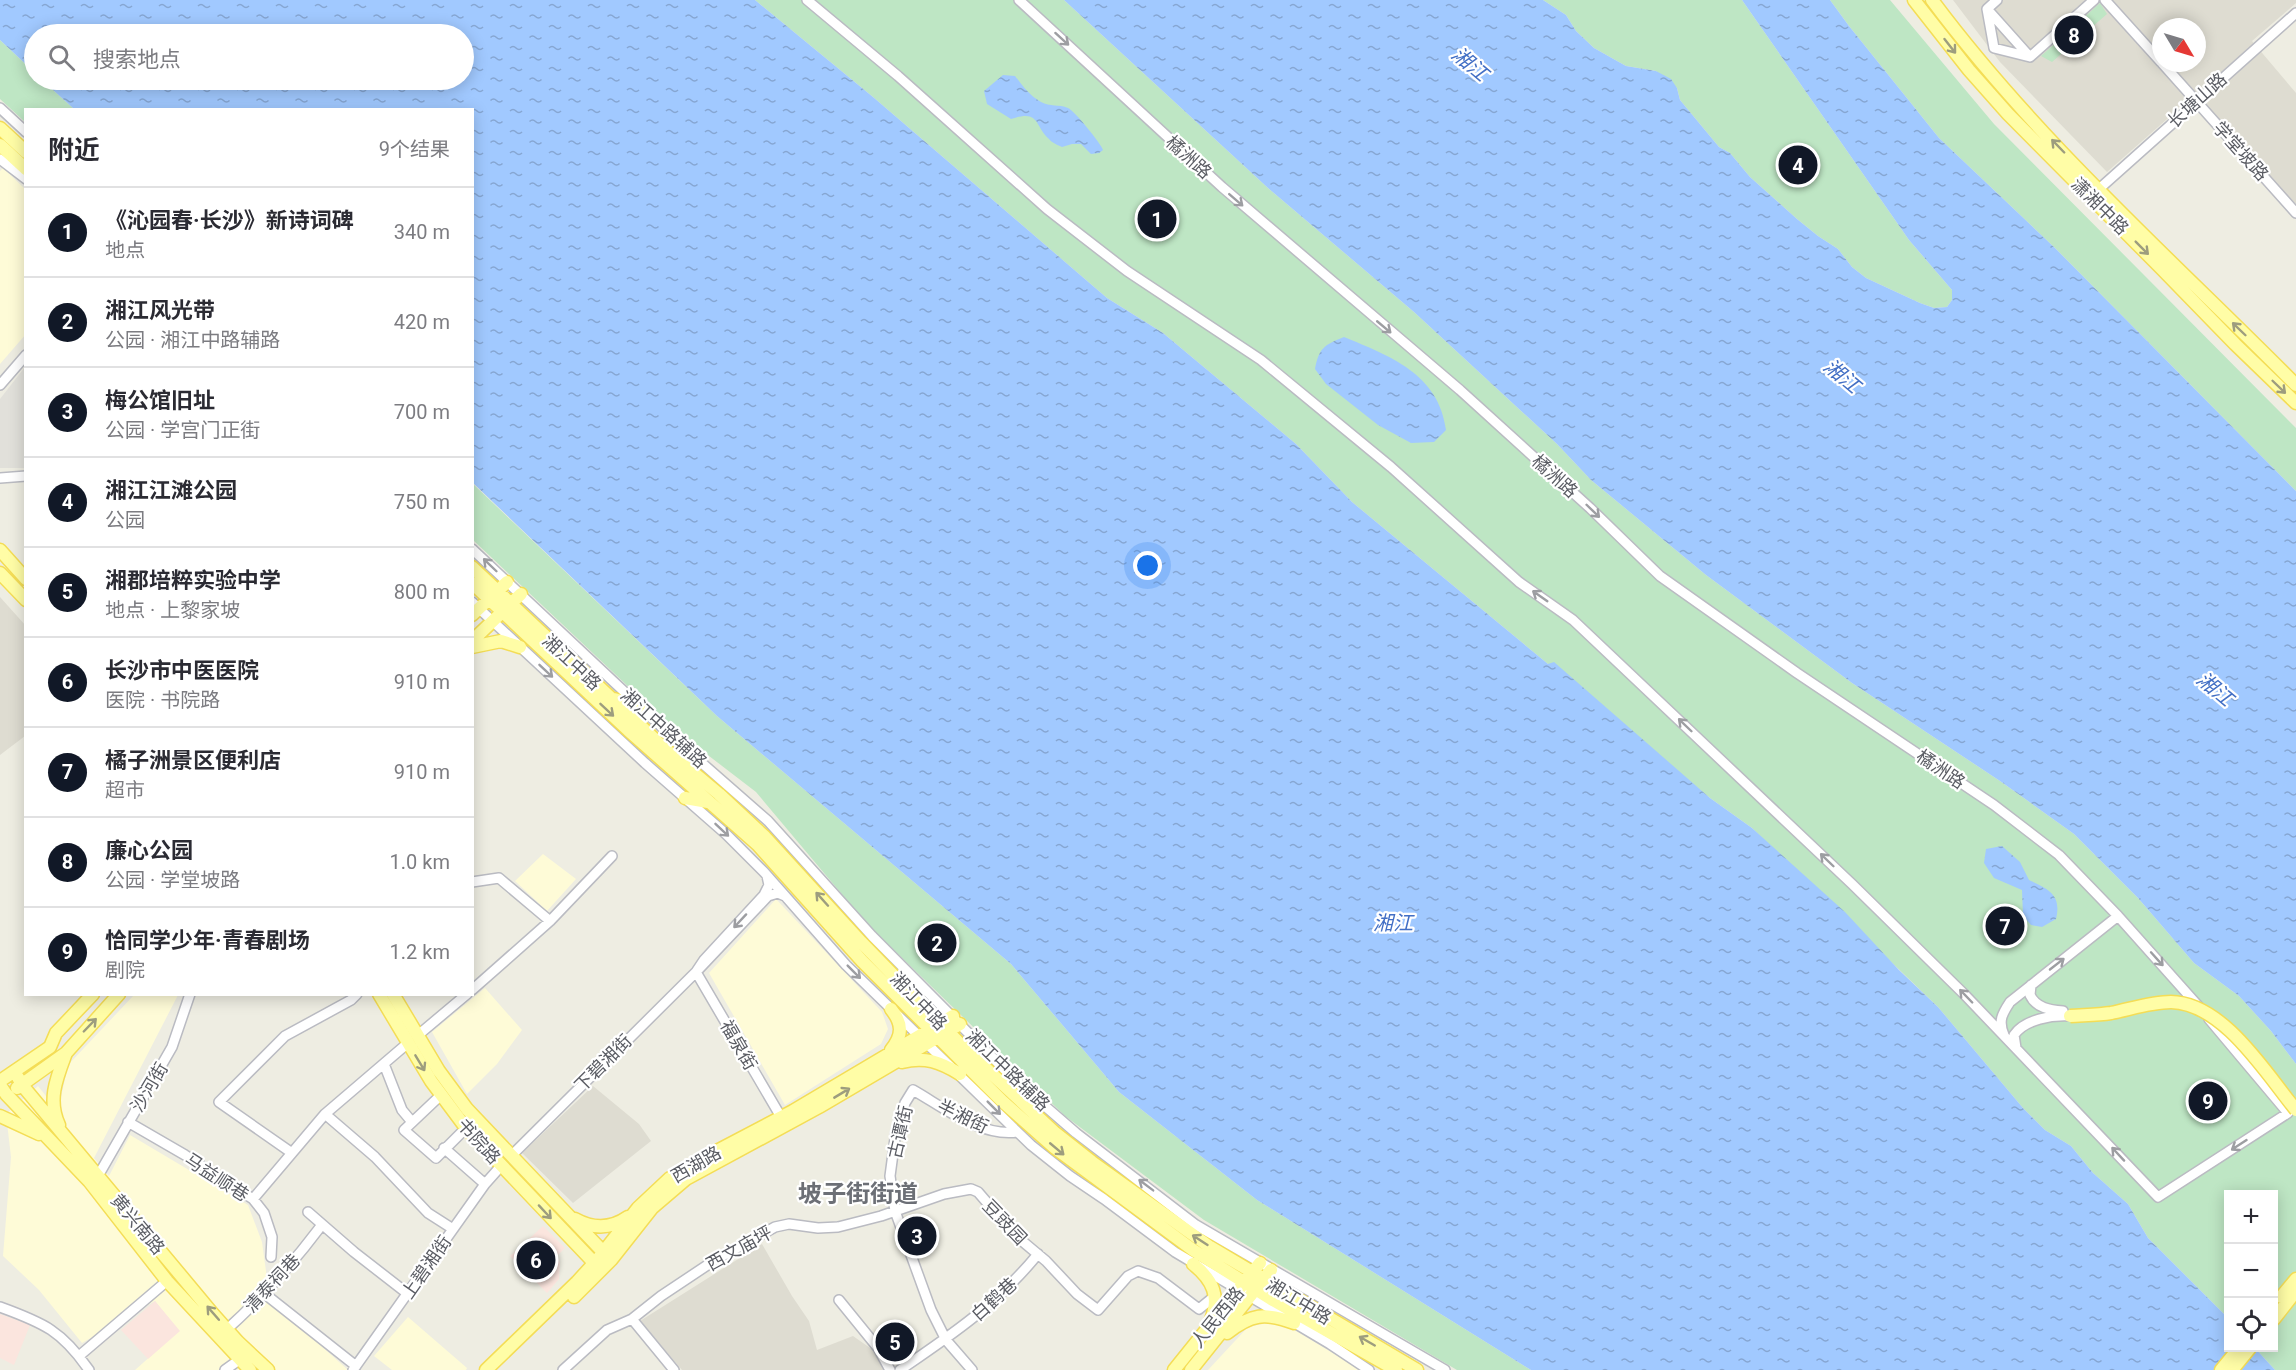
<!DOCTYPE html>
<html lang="zh">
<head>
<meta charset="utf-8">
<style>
  body { margin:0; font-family:Roboto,"Noto Sans SC",sans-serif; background:#f2f2f3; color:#2b2b33 }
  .controls { position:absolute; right:18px; bottom:18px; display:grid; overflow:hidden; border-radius:0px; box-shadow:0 3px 15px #0003 }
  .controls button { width:54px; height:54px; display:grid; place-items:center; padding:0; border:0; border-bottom:2px solid #e1e1e2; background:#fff; color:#2b2b33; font:30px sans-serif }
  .compass { position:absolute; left:2152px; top:18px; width:54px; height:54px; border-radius:50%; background:#fff; box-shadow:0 3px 15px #0003; rotate:128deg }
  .you { position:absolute; left:1148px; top:566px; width:21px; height:21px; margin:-15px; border:4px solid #fff; border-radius:50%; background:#1a73e8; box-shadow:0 0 0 9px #1a73e833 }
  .badge { display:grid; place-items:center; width:39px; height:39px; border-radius:50%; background:#111827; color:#fff; font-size:20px; font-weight:700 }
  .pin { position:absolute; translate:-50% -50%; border:3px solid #fff; box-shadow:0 2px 6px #0006 }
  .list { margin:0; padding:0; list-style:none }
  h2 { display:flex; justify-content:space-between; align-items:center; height:78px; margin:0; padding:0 24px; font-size:26px }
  h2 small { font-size:20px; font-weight:400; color:#7c7c81 }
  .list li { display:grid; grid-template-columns:39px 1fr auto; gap:18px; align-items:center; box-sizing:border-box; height:90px; padding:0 24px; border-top:2px solid #e1e1e2 }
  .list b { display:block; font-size:22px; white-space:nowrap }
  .list p { margin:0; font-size:20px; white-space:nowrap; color:#7c7c81 }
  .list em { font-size:20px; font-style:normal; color:#7c7c81 }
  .icon { flex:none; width:33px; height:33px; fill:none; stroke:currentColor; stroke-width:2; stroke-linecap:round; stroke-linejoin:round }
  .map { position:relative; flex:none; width:2296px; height:1370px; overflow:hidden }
  .search { position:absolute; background:#fff; box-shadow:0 3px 15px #0003; left:24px; top:24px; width:450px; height:66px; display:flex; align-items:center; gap:15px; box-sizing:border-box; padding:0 21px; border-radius:33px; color:#7c7c81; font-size:22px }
  .panel { position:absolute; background:#fff; box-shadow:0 3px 15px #0003; left:24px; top:108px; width:450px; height:888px; border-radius:0px }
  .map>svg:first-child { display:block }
</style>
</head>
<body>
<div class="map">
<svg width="2296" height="1370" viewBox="0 0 2296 1370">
  <defs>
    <pattern id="water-ripples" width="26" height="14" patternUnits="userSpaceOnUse" patternTransform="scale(1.5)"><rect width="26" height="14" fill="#a1c9ff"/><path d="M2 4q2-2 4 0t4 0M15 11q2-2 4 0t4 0" fill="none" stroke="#86a6d2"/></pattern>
  </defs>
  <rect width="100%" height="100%" fill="#eeede2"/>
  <path fill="#fefbd7" d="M3,168L25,189L26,334L0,364V171Z
    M543,854L576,879L547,911L515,881Z
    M776,899L882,1012L888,1029L881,1044L785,1105L709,973Z
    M485,988L522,1030L497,1064L467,1094L432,1032Z
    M134,995H178L94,1158L109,1176L130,1135L248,1205L262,1242L270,1300L348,1370H135L179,1331L155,1301L82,1343L39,1290L3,1256L11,1157L6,1114L38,1086L58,1111L68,1065Z
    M408,1317L467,1368L466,1370H392L374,1356Z
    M1271,1322L1288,1326L1361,1370H1208L1248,1327Z"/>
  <path fill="#e1e0da" d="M25,367V468H0V399Z"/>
  <path fill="#dedcd1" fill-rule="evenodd" d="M1953,0H2296V3L2252,41L2296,93V204L2192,97L2107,172L2000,62ZM2161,27H2197V63H2161Z
    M0,597L26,626L25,736L0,755Z
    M593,1086L639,1124L651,1141L573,1203L522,1153Z
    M762,1244L792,1296L809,1321L817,1350L853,1336L873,1350L885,1370H682L640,1321Z"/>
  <path fill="#fbe5de" d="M543,1226L565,1248L557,1256L560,1263L559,1279L547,1293L510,1256Z
    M155,1301L180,1331L148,1359L121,1330Z
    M0,1314L30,1325L14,1365L0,1358Z"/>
  <path fill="#bee6c4" d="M755,0H1064L1268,188L1414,312L1557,444L1591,480L1706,575L1852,683L2000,781L2074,834L2138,898L2194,963L2239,996L2271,1031L2296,1064V1370H2275L2255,1348H2274V1194H2228V1318L2148,1238L2128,1204L2093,1173L2071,1146L2045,1130L2023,1108L1938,1007L1752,828L1710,798L1352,502L1296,444L1163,333L1107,298L873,97Z
    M1543,0H1742L1909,240L1952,290V300L1947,307L1934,308L1920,303L1866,278L1852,267L1838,249L1818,236L1797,219L1750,177L1730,153L1719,147L1680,100L1677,88L1656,71L1626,66L1594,48L1576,31L1566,15Z
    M1830,0H1890L1994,124L2296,428V491L2055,248L1939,138L1849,26Z
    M2100,3L2107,14L2052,62L2041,56Z
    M0,40L34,72V80H42L74,109L26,110L25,122L0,99Z
    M472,483L717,716L1011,964L1119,1092L1257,1200L1531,1370H1457L1204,1220L1065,1116L866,923L756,792L670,726L473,540Z"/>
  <path fill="url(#water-ripples)" d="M0,0H755L873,97L1107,298L1163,333L1296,444L1352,502L1548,664L1554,662L1710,798L1752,828L1845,912L1899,970L1938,1007L2023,1108L2045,1130L2071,1146L2093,1173L2128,1204L2148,1238L2228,1318V1348H2255L2275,1370H1531L1257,1200L1119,1092L1011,964L717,716L473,483L472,110L74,109L42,80H464V34H34V72L0,40Z
    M1064,0H1543L1566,15L1576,31L1594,48L1626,66L1656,71L1671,79L1677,88L1680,100L1719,147L1730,153L1750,177L1797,219L1818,236L1838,249L1852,267L1866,278L1920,303L1934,308L1947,307L1952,300V290L1909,240L1742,0H1830L1849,26L1939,138L2055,248L2296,491V1064L2271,1031L2239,996L2194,963L2138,898L2074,834L2000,781L1852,683L1706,575L1591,480L1557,444L1414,312L1268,188Z
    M1003,75L1015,76C1022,85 1030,96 1041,102C1050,107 1059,104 1068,108C1074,110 1102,145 1103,150L1099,153L1091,154L1081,144H1072L1062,147C1058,145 1052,143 1049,139C1034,125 1040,109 1011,119L987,104L984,91Z
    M1344,337C1390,356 1439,374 1446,430L1434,442L1411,443L1378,425L1326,384L1315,369C1319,348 1324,345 1344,337Z
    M2002,846L2020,862L2029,880C2048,889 2062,894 2056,919L2042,927L2031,925L2023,916L2022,890L1994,878L1984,863L1986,849Z"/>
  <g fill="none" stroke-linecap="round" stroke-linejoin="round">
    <defs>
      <path id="minor" d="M807,0L898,76L1047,209L1127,271L1261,360L1391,467L1519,582L1573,620L1852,884L1964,994L2158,1197L2288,1113L2209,1019
        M1019,0L1222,187L1460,390L1590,508L1660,576L1797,673L1994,805L2059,855L2118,916L2200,1008
        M1997,0L1987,9L1994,48L2030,57L2094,0
        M2105,0L2161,62
        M1988,10L2030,57
        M2162,63L2296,213
        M0,108L26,132
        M0,159L26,179
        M2099,189L2296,13
        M0,385L26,355
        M0,478L26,476
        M472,549L679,743L768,821L872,936L1016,1081L1076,1133L1196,1225L1445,1370
        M472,602L645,763L726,834L764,872L846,965L1031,1145L1070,1176L1104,1199L1175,1252L1330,1344L1369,1370
        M767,876L769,885L764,895L704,960L696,972L768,896L778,893L785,896
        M472,882L499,878L550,921
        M2031,985L2030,995C2036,1008 2050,1010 2063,1011
        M472,990L550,921L612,856
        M2004,1035C1998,1021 2002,1014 2010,1002L2118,916
        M417,1036L467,994
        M2016,1048L2014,1035C2025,1019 2052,1015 2070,1016
        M384,1064L402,1110L412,1122
        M441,1095L404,1130L436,1158L466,1128
        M325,1114L375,1157L428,1213L453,1229
        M128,1122L185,1155L253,1199L264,1213L272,1237L271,1257
        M444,1148L485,1184
        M292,1153L219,1102L285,1036L351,1000L357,994
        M511,1156L696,972L781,1117
        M98,1176L172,1047L190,994
        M253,1199L325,1114L408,1043
        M308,1212L354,1252L408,1294
        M265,1294L356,1366
        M839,1300L878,1348L890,1370
        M0,1307C44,1323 62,1331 89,1370
        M632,1319L674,1370
        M224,1332C262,1298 291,1266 321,1226
        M79,1356L167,1281
        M225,1370L239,1360
        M353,1370L485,1184L501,1166
        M563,1370L607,1330L632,1319L661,1296L715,1260L775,1227L789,1224L818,1228L838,1227L881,1216L944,1194L971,1189L978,1192L1015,1235L1046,1261L1077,1294L1098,1310L1128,1276L1138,1271L1158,1278L1199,1309L1215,1296
        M900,1370C953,1334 997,1304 1038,1254
        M972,1370L946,1340L931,1310L895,1211L890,1176L896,1131L905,1103L913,1090C943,1107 980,1137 1017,1132"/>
      <path id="major" d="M1914,0L1969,70L2008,114L2161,268L2235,344L2296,403
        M1932,0C2037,141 2172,260 2296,385
        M0,128L26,152
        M0,145L26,169
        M0,550L26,579
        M472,567L664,748L719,794L765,837L861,942L962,1046L1054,1132L1092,1162L1210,1247L1417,1370
        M0,573L26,600
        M472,583L628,730L758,845L862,961L1002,1101L1055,1148L1193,1250L1271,1299L1396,1370
        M472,615L507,582
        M472,641L521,594
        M472,647L501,641L520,647
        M614,699L639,706
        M685,798L708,802
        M379,994L431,1081L466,1128L599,1268
        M393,994L439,1071L467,1109L608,1257
        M891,1009C903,1024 903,1035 891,1050
        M902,1062C925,1056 940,1062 960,1074
        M15,1072L22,1085L213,1314L238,1342L268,1370
        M0,1081L50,1047L56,1033L93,994
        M0,1085L6,1094L89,1181L167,1281L250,1370
        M17,1088L66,1053L119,994
        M0,1116L39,1134
        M59,1125C47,1100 57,1077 66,1053
        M575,1219C593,1229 611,1229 628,1217
        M1193,1264C1213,1280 1221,1297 1210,1322
        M574,1297L611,1260L652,1208L686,1179L819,1107L960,1024
        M2281,1297L2296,1279
        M2274,1319L2296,1291
        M1227,1333C1251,1314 1265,1312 1294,1323
        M486,1370L577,1282L598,1259L638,1208L670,1178L694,1163L793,1111L953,1016
        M1174,1370L1260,1263
        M1191,1370L1271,1270
        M2221,1370L2239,1348
        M2232,1370L2250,1348"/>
    </defs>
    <use href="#minor" stroke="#babbc2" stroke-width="12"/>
    <use href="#major" stroke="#f4dd56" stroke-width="15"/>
    <use href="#minor" stroke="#fff" stroke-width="9"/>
    <use href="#major" stroke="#fffda6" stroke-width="12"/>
    <defs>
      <path id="major-bridge" d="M2070,1016C2084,1015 2098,1015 2111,1013C2131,1009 2151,1002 2171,1002C2223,1003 2265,1072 2296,1110"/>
    </defs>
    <use href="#major-bridge" stroke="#f4dd56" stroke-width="15" stroke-linecap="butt"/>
    <use href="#major-bridge" stroke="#fffda6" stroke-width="12"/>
  </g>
  <defs><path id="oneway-shaft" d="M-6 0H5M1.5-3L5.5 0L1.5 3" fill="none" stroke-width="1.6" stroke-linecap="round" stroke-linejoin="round" transform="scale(1.5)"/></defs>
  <g stroke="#9d9ea2">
    <use href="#oneway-shaft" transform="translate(1062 39) rotate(42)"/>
    <use href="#oneway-shaft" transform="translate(1236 200) rotate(41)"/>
    <use href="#oneway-shaft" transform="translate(1384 327) rotate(40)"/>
    <use href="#oneway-shaft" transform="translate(1593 511) rotate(44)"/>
    <use href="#oneway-shaft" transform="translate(490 565) rotate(-136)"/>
    <use href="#oneway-shaft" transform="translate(1540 596) rotate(-145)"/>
    <use href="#oneway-shaft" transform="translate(546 671) rotate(43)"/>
    <use href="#oneway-shaft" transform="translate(1685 725) rotate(-136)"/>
    <use href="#oneway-shaft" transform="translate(722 830) rotate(43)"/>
    <use href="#oneway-shaft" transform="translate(1827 860) rotate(-136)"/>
    <use href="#oneway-shaft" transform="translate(740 921) rotate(133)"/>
    <use href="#oneway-shaft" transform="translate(2157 959) rotate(48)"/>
    <use href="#oneway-shaft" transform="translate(2057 964) rotate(-38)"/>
    <use href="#oneway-shaft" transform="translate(854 972) rotate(45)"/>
    <use href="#oneway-shaft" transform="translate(1966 996) rotate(-134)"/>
    <use href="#oneway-shaft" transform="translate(994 1108) rotate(45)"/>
    <use href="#oneway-shaft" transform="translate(2239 1145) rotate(147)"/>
    <use href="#oneway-shaft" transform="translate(2118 1154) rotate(-133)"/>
    <use href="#oneway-shaft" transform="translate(1146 1185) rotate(-143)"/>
  </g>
  <g stroke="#9d9d7e">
    <use href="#oneway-shaft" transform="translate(1950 46) rotate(52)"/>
    <use href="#oneway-shaft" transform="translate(2058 146) rotate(-134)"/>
    <use href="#oneway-shaft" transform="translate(2142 248) rotate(45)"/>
    <use href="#oneway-shaft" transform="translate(2239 329) rotate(-136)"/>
    <use href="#oneway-shaft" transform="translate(2279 387) rotate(44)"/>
    <use href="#oneway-shaft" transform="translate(607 710) rotate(43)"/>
    <use href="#oneway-shaft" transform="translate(822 899) rotate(-132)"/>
    <use href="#oneway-shaft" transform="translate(90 1025) rotate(-46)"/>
    <use href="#oneway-shaft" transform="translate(420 1063) rotate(59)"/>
    <use href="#oneway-shaft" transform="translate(842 1093) rotate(-31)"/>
    <use href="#oneway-shaft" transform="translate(1057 1149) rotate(40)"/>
    <use href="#oneway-shaft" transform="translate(545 1212) rotate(47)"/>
    <use href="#oneway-shaft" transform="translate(1200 1240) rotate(-147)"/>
    <use href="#oneway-shaft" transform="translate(213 1313) rotate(-131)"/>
    <use href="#oneway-shaft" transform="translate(1367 1341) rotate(-150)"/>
  </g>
  <g text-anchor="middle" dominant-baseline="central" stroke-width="4.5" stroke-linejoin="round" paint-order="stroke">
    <g font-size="18" fill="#5b5d64" stroke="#fff">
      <text transform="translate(2197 100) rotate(-42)">长塘山路</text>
      <text transform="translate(2241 151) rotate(48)">学堂坡路</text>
      <text transform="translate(1189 157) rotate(42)">橘洲路</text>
      <text transform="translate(2100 206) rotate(45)">潇湘中路</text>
      <text transform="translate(1555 476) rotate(42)">橘洲路</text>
      <text transform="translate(572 662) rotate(43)">湘江中路</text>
      <text transform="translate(664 728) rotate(42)">湘江中路辅路</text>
      <text transform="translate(1941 769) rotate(34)">橘洲路</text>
      <text transform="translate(919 1001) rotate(46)">湘江中路</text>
      <text transform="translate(739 1045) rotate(60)">福泉街</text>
      <text transform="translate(603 1063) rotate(-45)">下碧湘街</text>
      <text transform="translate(1008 1070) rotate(44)">湘江中路辅路</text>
      <text transform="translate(149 1087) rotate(-59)">沙河街</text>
      <text transform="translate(963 1116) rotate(26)">半湘街</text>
      <text transform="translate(900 1132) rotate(-77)">古谭街</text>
      <text transform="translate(479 1141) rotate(48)">书院路</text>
      <text transform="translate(696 1164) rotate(-30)">西湖路</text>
      <text transform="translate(217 1177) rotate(33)">马益顺巷</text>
      <text transform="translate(1005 1222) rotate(46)">豆豉园</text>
      <text transform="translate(138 1224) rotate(50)">黄兴南路</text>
      <text transform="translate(739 1248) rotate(-29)">西文庙坪</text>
      <text transform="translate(426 1267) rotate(-55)">上碧湘街</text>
      <text transform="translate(272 1283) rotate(-47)">清泰祠巷</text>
      <text transform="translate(994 1299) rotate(-42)">白鹤巷</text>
      <text transform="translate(1299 1301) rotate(31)">湘江中路</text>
      <text transform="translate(1217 1317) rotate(-51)">人民西路</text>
    </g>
    <g font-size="20" font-style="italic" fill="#426fc5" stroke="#fff">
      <text transform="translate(1470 64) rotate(40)">湘江</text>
      <text transform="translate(1842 376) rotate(40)">湘江</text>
      <text transform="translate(2215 689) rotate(40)">湘江</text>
      <text x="1393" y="923">湘江</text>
    </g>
    <g font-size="24" font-weight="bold" fill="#6c6f76" stroke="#fff">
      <text x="858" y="1194">坡子街街道</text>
    </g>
  </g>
</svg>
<div class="controls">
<button>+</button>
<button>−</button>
<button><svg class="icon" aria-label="locate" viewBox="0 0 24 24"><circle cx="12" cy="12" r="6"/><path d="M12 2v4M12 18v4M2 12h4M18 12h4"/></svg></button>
</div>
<svg class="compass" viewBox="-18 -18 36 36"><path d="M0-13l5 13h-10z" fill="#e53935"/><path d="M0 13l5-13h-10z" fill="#7c7c81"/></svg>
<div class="you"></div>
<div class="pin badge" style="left:1157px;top:219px">1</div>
<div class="pin badge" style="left:937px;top:943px">2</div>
<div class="pin badge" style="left:917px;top:1236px">3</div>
<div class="pin badge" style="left:1798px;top:165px">4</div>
<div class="pin badge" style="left:895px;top:1342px">5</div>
<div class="pin badge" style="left:536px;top:1260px">6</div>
<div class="pin badge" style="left:2005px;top:926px">7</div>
<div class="pin badge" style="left:2074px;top:35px">8</div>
<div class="pin badge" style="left:2208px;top:1101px">9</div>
<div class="search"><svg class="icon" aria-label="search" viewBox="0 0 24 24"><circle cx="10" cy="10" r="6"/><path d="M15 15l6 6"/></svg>搜索地点</div>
<section class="panel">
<h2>附近<small>9个结果</small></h2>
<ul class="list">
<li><span class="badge">1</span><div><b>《沁园春·长沙》新诗词碑</b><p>地点</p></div><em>340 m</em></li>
<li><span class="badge">2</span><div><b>湘江风光带</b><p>公园 · 湘江中路辅路</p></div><em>420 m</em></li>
<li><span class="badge">3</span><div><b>梅公馆旧址</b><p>公园 · 学宫门正街</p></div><em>700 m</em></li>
<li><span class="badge">4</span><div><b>湘江江滩公园</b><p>公园</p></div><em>750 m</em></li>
<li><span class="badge">5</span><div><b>湘郡培粹实验中学</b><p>地点 · 上黎家坡</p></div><em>800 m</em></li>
<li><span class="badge">6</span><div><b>长沙市中医医院</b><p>医院 · 书院路</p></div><em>910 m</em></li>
<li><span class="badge">7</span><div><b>橘子洲景区便利店</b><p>超市</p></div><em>910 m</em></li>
<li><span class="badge">8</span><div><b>廉心公园</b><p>公园 · 学堂坡路</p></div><em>1.0 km</em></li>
<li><span class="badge">9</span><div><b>恰同学少年·青春剧场</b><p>剧院</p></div><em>1.2 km</em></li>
</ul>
</section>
</div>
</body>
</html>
